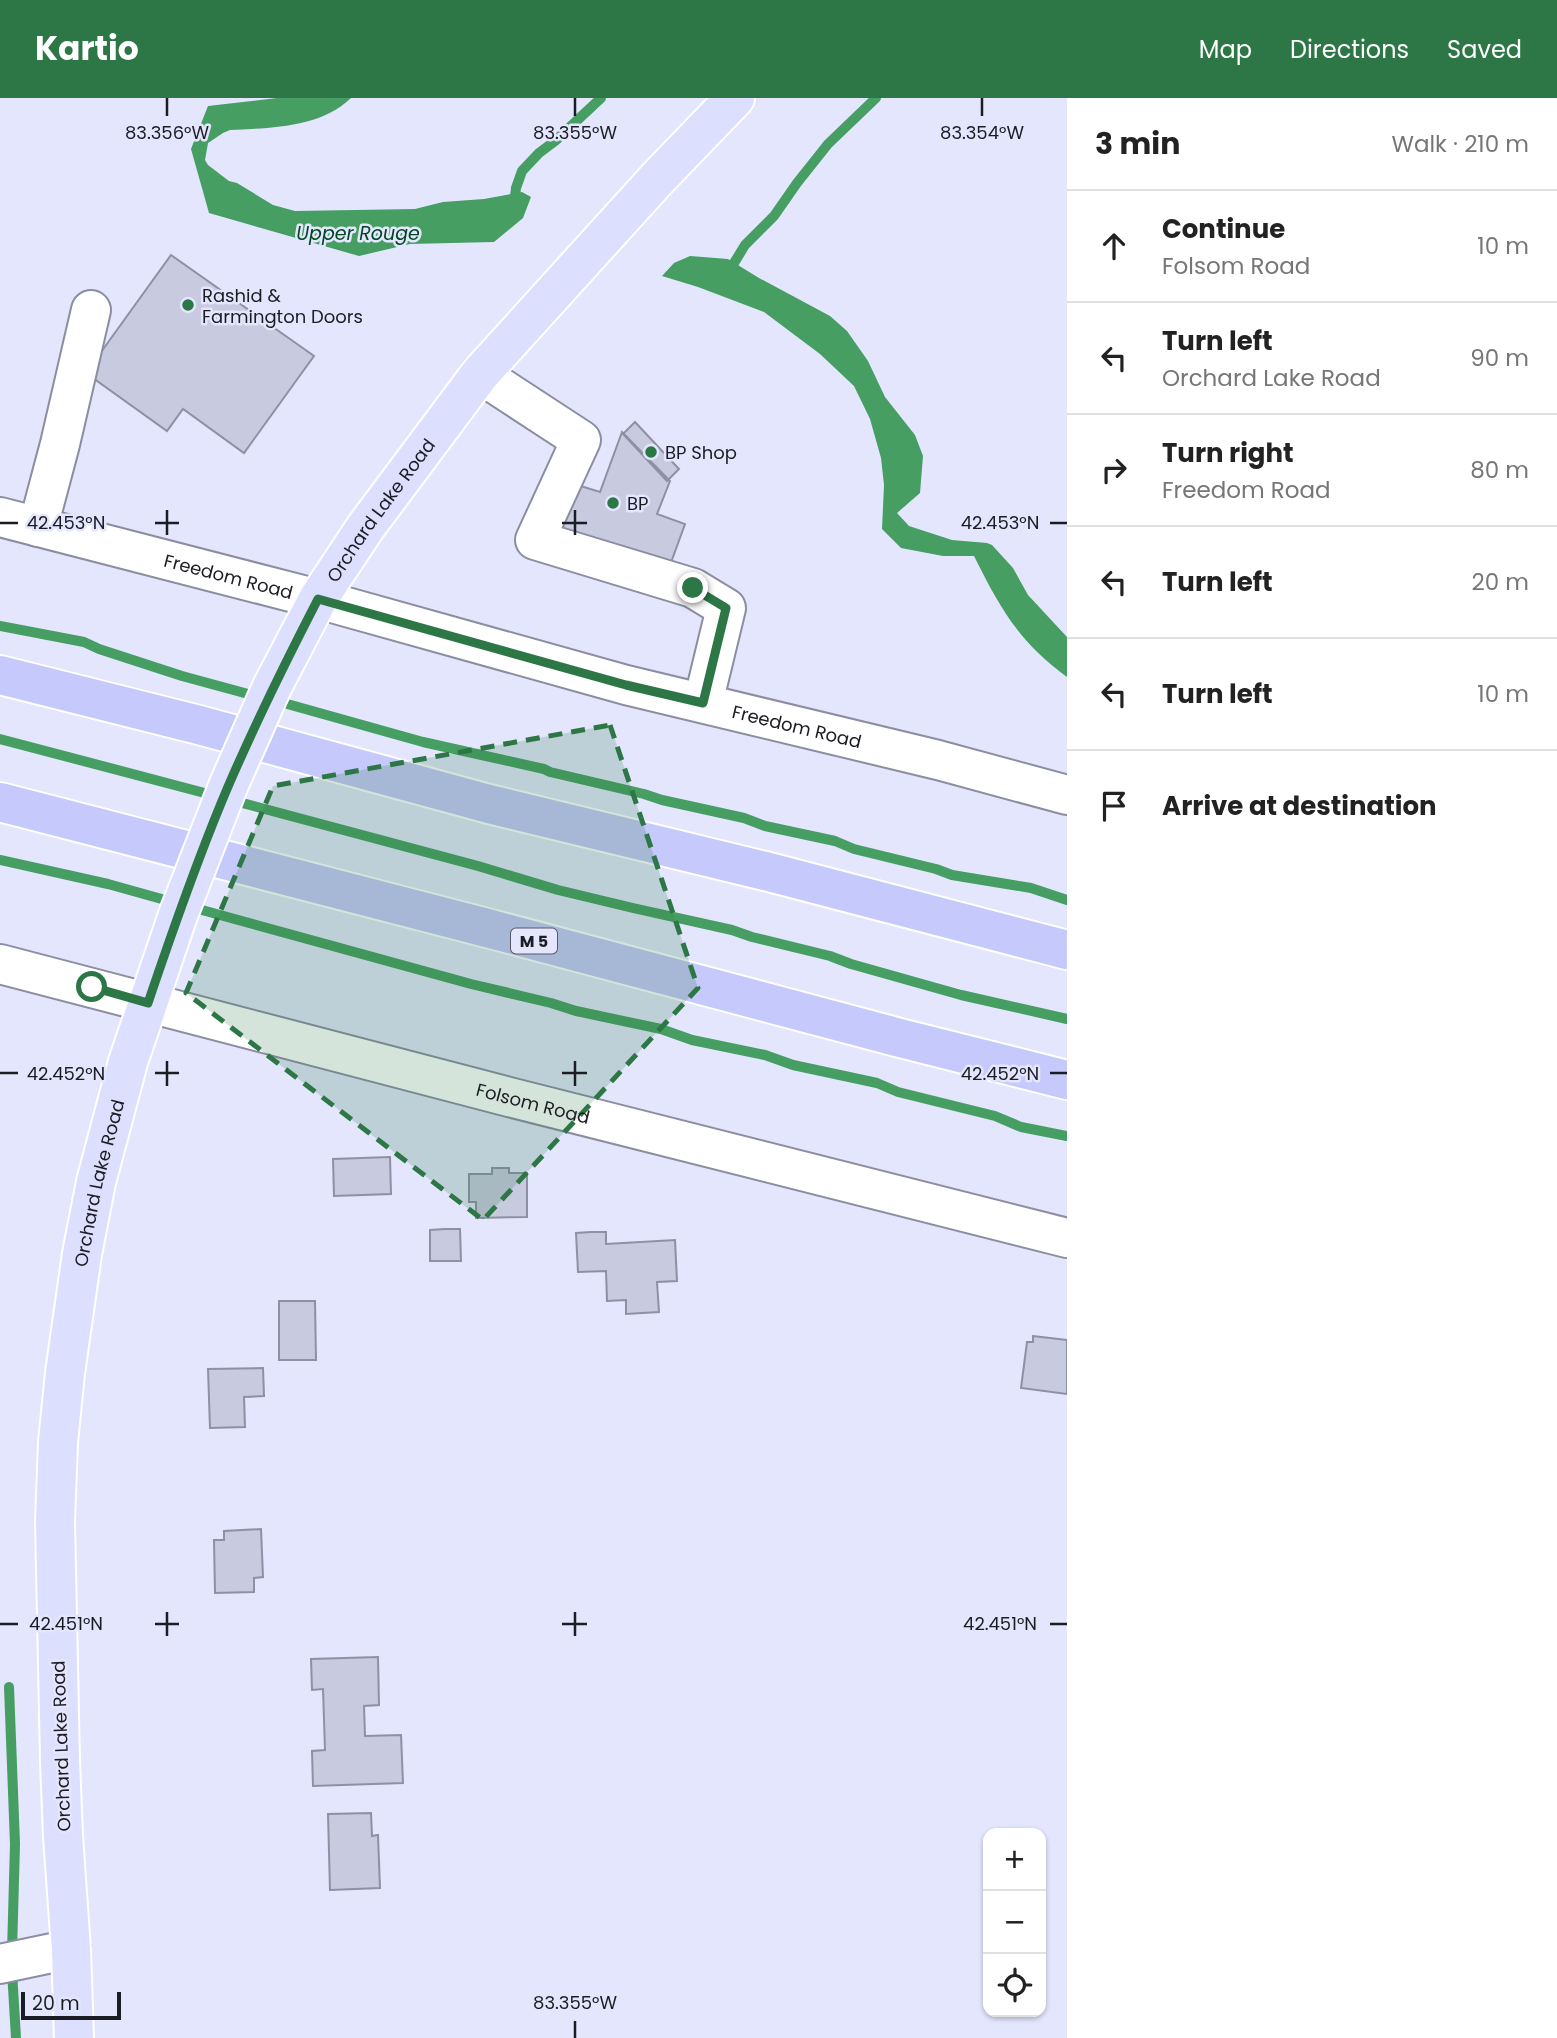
<!DOCTYPE html>
<html lang="en">
<head>
<meta charset="utf-8">
<style>
  body { margin:0; font-family:Poppins,sans-serif; background:#f2f2f2; color:#222 }
  .controls { position:absolute; right:21px; bottom:21px; display:grid; overflow:hidden; border-radius:14px; box-shadow:0 2px 5px #0004 }
  .controls button { width:63px; height:63px; display:grid; place-items:center; padding:0; border:0; border-bottom:2px solid #e0e0e0; background:#fff; color:#222; font:35px sans-serif }
  .scale { position:absolute; left:21px; bottom:18px; width:100px; box-sizing:border-box; padding-left:7px; border:4px solid #1c1d24; border-top:0; font-size:19px; line-height:24px; white-space:nowrap; color:#1c1d24; -webkit-text-stroke:5px #e3e6fc; paint-order:stroke }
  .stop { position:absolute; width:21px; height:21px; margin:-16px; border:5px solid #2c7745; border-radius:50%; background:#fff }
  .stop.end { background:#2c7745; border-color:#fff; box-shadow:0 2px 7px #0008 }
  .list { margin:0; padding:0; list-style:none }
  h2 { display:flex; justify-content:space-between; align-items:center; height:91px; margin:0; padding:0 28px; font-size:30px }
  h2 small { font-size:23px; font-weight:400; color:#767676 }
  .list li { display:grid; grid-template-columns:46px 1fr auto; gap:21px; align-items:center; box-sizing:border-box; height:112px; padding:0 28px; border-top:2px solid #e0e0e0 }
  .list b { display:block; font-size:26px; white-space:nowrap }
  .list p { margin:0; font-size:23px; white-space:nowrap; color:#767676 }
  .list em { font-size:23px; font-style:normal; color:#767676 }
  .icon { flex:none; width:38px; height:38px; fill:none; stroke:currentColor; stroke-width:2; stroke-linecap:round; stroke-linejoin:round }
  .map { position:relative; flex:none; width:1067px; height:1940px; overflow:hidden }
  header { display:flex; align-items:center; gap:42px; box-sizing:border-box; height:98px; padding:0 35px; background:#2c7745; color:#fff }
  header strong { font-size:33px }
  nav { display:flex; gap:38px; margin-inline-start:auto; font-size:24px }
  main { display:flex }
  aside { flex:1; background:#fff }
  .map>svg:first-child { display:block }
</style>
</head>
<body>
<header>
<strong>Kartio</strong>
<nav><a>Map</a><a>Directions</a><a>Saved</a></nav>
</header>
<main>
<div class="map">
<svg width="1067" height="1940" viewBox="0 0 1067 1940">
  <rect width="100%" height="100%" fill="#e3e6fc"/>
  <path fill="#469e62" d="M277,0H351C320,30 270,30 230,32L223,35L208,45L205,62L208,67L229,83L237,85L273,107L295,113L415,111L443,104L484,101L522,94L531,99L523,120L494,144L410,146L359,158L209,115L191,51L208,8Z
    M690,158L728,161L759,180L830,218L847,233L868,263L885,299L915,337L923,358L920,395L897,415L909,428L952,442L987,445L992,447L1013,470L1028,497L1067,539V579C1019,544 1000,510 974,458H943L901,450L882,431L884,387L881,360L870,321L854,288L820,256L764,214L698,189L662,178L674,165Z"/>
  <g fill="none" stroke-linecap="round" stroke-linejoin="round">
    <path stroke="#469e62" stroke-width="10" d="M514,107L516,90L522,73L539,55L555,43L601,0
      M728,175L745,147L774,118L797,85L828,46L876,0
      M0,528L84,544L99,551L182,578L259,599
      M273,602L423,644L544,671L550,674L644,696L662,702L744,720L765,728L835,743L854,751L936,771L952,777L1031,790L1067,802
      M0,641L216,698
      M231,702L478,768L558,792L633,810L732,832L752,839L830,858L851,866L961,897L1067,921
      M0,762L108,786L176,805
      M191,809L471,886L551,905L576,913L661,931L692,942L765,957L793,967L877,985L898,994L995,1018L1021,1029L1067,1038
      M9,1589L15,1746L12,1854
      M12,1873L16,1940"/>
  </g>
  <path fill="#c8cae0" stroke="#8e90a4" stroke-width="2" d="M171,157L314,258L244,355L183,311L167,333L86,275Z
    M635,324L679,371L667,383L623,336Z
    M622,334L670,383L657,416L685,426L669,470L556,430L571,385L600,394Z
    M390,1059L391,1096L334,1098L333,1061Z
    M492,1070H509V1075H527V1119L476,1120V1104H469V1076H492Z
    M445,1131H460L461,1163H430V1132Z
    M591,1134H606V1146L675,1142L677,1183L657,1184L659,1214L626,1216V1202L607,1203L606,1173L578,1174L576,1135Z
    M279,1203H315L316,1262H279Z
    M1033,1238L1067,1242V1296L1021,1290L1027,1244H1033Z
    M263,1270L264,1298L244,1299L245,1329L210,1330L208,1271Z
    M261,1431L263,1479L254,1480V1494L215,1495L214,1442H224V1433Z
    M378,1559L379,1607L364,1608L365,1638L401,1637L403,1685L313,1688L312,1653L325,1652L323,1591L312,1592L311,1561Z
    M371,1715L372,1738L378,1737L380,1790L330,1792L328,1716Z"/>
  <g fill="none" stroke-linecap="round" stroke-linejoin="round">
    <defs>
      <g id="minor">
        <path d="M480,276L581,342L535,442L693,490L726,510L703,605"/>
        <path id="s1" d="M0,419L318,501L626,587L938,662L1067,697"/>
        <path d="M38,429L60,346L91,212"/>
        <path id="s2" d="M0,866L509,999L1067,1140"/>
        <path d="M0,1866L71,1851"/>
      </g>
      <g id="major">
        <path id="s3" d="M272,589L318,501L365,430L480,276L656,82L735,0"/>
        <path id="s4" d="M74,1940L71,1851L63,1738L60,1663L55,1424L58,1344L65,1275L82,1156L96,1084L128,964L178,817"/>
      </g>
      <path id="highway" d="M0,577L199,627L489,706L765,773L1067,852
        M0,704L487,830L900,940L1067,982"/>
    </defs>
    <use href="#minor" stroke="#8b8da1" stroke-width="42"/>
    <use href="#major" stroke="#fff" stroke-width="42"/>
    <use href="#highway" stroke="#fff" stroke-width="42"/>
    <use href="#minor" stroke="#fff" stroke-width="38"/>
    <use href="#major" stroke="#dcdffd" stroke-width="38"/>
    <use href="#highway" stroke="#c5c9fb" stroke-width="38"/>
    <defs>
      <path id="major-bridge" d="M178,817L229,686L272,589"/>
    </defs>
    <use href="#major-bridge" stroke="#fff" stroke-width="42" stroke-linecap="butt"/>
    <use href="#major-bridge" stroke="#dcdffd" stroke-width="38"/>
  </g>
  <g fill="none" stroke-linecap="round" stroke-linejoin="round">
    <path stroke="#2c7745" stroke-width="9" d="M92,889L148,905C173,831 199,756 230,684C257,622 287,561 318,501L626,587L703,605L726,510L693,490"/>
  </g>
  <path fill="#2c7745" fill-opacity="0.2" stroke="#2c7745" stroke-width="5" stroke-dasharray="14 9" stroke-linejoin="round" d="M610,627L698,890L483,1122L186,895L273,688Z"/>
  <path fill="none" stroke="#1c1d24" stroke-width="2.5" d="M167,0V18M575,0V18M982,0V18M167,412V437M575,412V437M0,425H18M155,425H179M562,425H587M1050,425H1067M167,963V988M575,963V988M0,975H18M155,975H179M562,975H587M1050,975H1067M167,1514V1538M575,1514V1538M0,1526H18M155,1526H179M562,1526H587M1050,1526H1067M575,1923V1940"/>
  <g fill="#2c7745" stroke="#e3e6fc" stroke-width="2.5">
    <circle cx="188" cy="207" r="7"/>
    <circle cx="651" cy="354" r="7"/>
    <circle cx="613" cy="405" r="7"/>
  </g>
  <g text-anchor="middle" dominant-baseline="central" stroke-width="5" stroke-linejoin="round" paint-order="stroke">
    <rect fill="#e3e6fc" stroke="#585965" stroke-width="2" x="511" y="830.5" width="46" height="25" rx="5"/>
    <g font-size="16" font-weight="bold" fill="#1c1d24">
      <text x="534" y="843">M 5</text>
    </g>
    <g font-size="18" fill="#1c1d24" stroke="#e3e6fc" text-anchor="start">
      <text x="202" y="197">Rashid &amp;<tspan x="202" dy="21">Farmington Doors</tspan></text>
      <text x="665" y="354">BP Shop</text>
      <text x="627" y="405">BP</text>
    </g>
    <g font-size="18" fill="#1c1d24" stroke="#e3e6fc">
      <text stroke="none"><textPath href="#s3" startOffset="208">Orchard Lake Road</textPath></text>
      <text stroke="none"><textPath href="#s1" startOffset="236">Freedom Road</textPath></text>
      <text stroke="none"><textPath href="#s1" startOffset="824">Freedom Road</textPath></text>
      <text stroke="none"><textPath href="#s2" startOffset="551">Folsom Road</textPath></text>
      <text stroke="none"><textPath href="#s4" startOffset="859">Orchard Lake Road</textPath></text>
      <text transform="translate(61 1648) rotate(-92)">Orchard Lake Road</text>
    </g>
    <g font-size="19" font-style="italic" fill="#014821" stroke="#e3e6fc">
      <text x="358" y="135">Upper Rouge</text>
    </g>
  </g>
  <g font-size="18" text-anchor="middle" fill="#1c1d24" stroke="#e3e6fc" stroke-width="5" stroke-linejoin="round" paint-order="stroke">
    <text x="167" y="41">83.356°W</text>
    <text x="575" y="41">83.355°W</text>
    <text x="982" y="41">83.354°W</text>
    <text x="66" y="431">42.453°N</text>
    <text x="1000" y="431">42.453°N</text>
    <text x="66" y="982">42.452°N</text>
    <text x="1000" y="982">42.452°N</text>
    <text x="66" y="1532">42.451°N</text>
    <text x="1000" y="1532">42.451°N</text>
    <text x="575" y="1911">83.355°W</text>
  </g>
</svg>
<div class="controls">
<button>+</button>
<button>−</button>
<button><svg class="icon" aria-label="locate" viewBox="0 0 24 24"><circle cx="12" cy="12" r="6"/><path d="M12 2v4M12 18v4M2 12h4M18 12h4"/></svg></button>
</div>
<div class="scale">20 m</div>
<div class="stop" style="left:92px;top:889px"></div>
<div class="stop end" style="left:693px;top:490px"></div>
</div>
<aside>
<h2>3 min<small>Walk · 210 m</small></h2>
<ul class="list">
<li><svg class="icon" aria-label="ahead" viewBox="0 0 24 24"><path d="M12 20V5M6 11l6-6 6 6"/></svg><div><b>Continue</b><p>Folsom Road</p></div><em>10 m</em></li>
<li><svg class="icon" aria-label="left" viewBox="0 0 24 24"><path d="M17 20v-9H6M10 6l-5 5 5 5"/></svg><div><b>Turn left</b><p>Orchard Lake Road</p></div><em>90 m</em></li>
<li><svg class="icon" aria-label="right" viewBox="0 0 24 24"><path d="M7 20v-9h11M14 6l5 5-5 5"/></svg><div><b>Turn right</b><p>Freedom Road</p></div><em>80 m</em></li>
<li><svg class="icon" aria-label="left" viewBox="0 0 24 24"><path d="M17 20v-9H6M10 6l-5 5 5 5"/></svg><div><b>Turn left</b></div><em>20 m</em></li>
<li><svg class="icon" aria-label="left" viewBox="0 0 24 24"><path d="M17 20v-9H6M10 6l-5 5 5 5"/></svg><div><b>Turn left</b></div><em>10 m</em></li>
<li><svg class="icon" aria-label="arrive" viewBox="0 0 24 24"><path d="M6 21V4h12l-3 4 3 4H6"/></svg><div><b>Arrive at destination</b></div></li>
</ul>
</aside>
</main>
</body>
</html>
